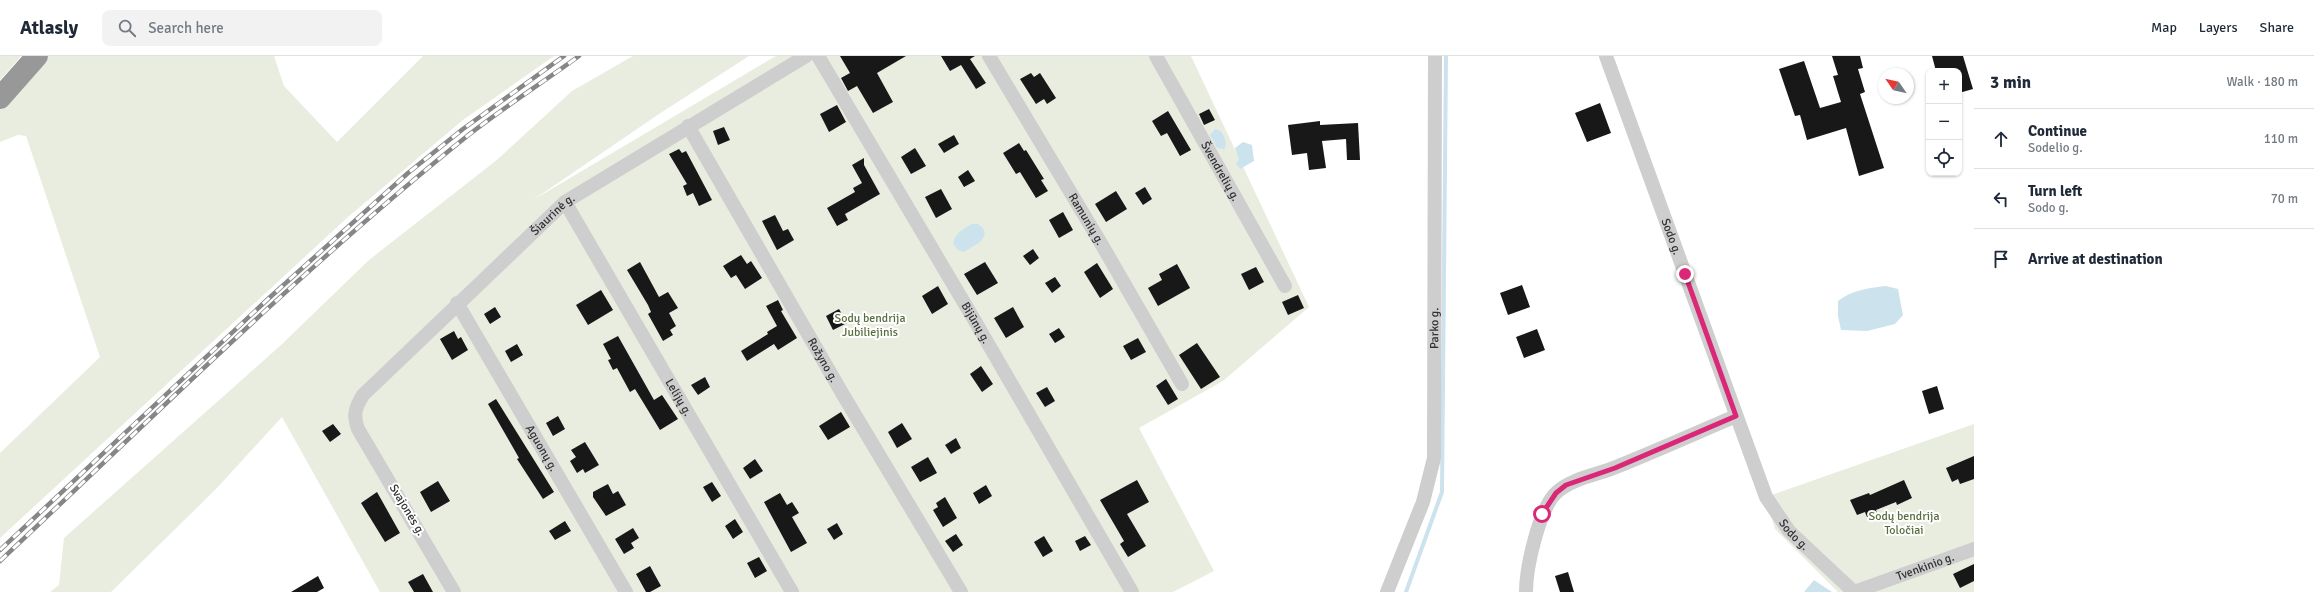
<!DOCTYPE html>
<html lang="en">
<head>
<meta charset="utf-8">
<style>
  body { margin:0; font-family:Signika,sans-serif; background:#f2f2f3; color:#1f2937 }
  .controls { position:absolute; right:12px; top:12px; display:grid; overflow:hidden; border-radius:8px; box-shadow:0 1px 3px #0004 }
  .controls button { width:36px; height:36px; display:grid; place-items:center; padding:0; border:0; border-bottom:1px solid #e0e1e3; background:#fff; color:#1f2937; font:20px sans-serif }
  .compass { position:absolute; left:1878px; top:12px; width:36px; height:36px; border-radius:50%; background:#fff; box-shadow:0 1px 3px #0004; rotate:304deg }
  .stop { position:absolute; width:12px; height:12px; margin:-9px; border:3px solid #db2777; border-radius:50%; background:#fff }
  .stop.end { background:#db2777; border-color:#fff; box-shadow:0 1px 4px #0008 }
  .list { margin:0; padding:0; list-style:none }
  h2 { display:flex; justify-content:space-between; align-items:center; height:52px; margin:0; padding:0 16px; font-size:17px }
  h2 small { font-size:13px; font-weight:400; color:#747a83 }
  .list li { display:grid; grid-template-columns:26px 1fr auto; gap:12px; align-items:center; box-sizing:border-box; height:60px; padding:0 16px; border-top:1px solid #e0e1e3 }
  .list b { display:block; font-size:15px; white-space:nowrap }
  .list p { margin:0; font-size:13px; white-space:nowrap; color:#747a83 }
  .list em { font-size:13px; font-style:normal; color:#747a83 }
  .icon { flex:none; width:22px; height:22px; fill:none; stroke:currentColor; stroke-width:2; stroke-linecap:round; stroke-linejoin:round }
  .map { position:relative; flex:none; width:1974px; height:536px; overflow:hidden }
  header { display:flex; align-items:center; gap:24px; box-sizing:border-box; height:56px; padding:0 20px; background:#fff; border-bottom:1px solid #e0e1e3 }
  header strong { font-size:19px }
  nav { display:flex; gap:22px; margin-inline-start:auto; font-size:14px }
  .search { width:280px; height:36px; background:#f2f2f3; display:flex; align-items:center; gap:10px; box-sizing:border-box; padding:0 14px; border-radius:8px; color:#747a83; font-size:15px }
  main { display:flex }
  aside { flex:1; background:#fff }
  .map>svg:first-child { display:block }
</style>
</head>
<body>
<header>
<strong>Atlasly</strong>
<div class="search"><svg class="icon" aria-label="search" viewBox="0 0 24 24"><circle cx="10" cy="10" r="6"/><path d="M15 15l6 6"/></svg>Search here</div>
<nav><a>Map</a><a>Layers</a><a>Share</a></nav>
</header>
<main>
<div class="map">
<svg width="1974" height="536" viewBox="0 0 1974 536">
  <rect width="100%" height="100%" fill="#fff"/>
  <path fill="#e8eddf" d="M0,0H21L0,24Z
    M43,0H274L284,30L337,86L423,0H554L463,64L348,161L0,482V397L100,301L26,80L18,79L0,86V50Z
    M633,0H749L659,58L533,144L776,0H1191L1309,251L1223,325L1139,372L1214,515L1173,536H380L282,361L216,433L111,536H50L59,529L64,482L281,289L369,204L498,103L572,35Z
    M1974,368V536H1838L1775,473L1766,441Z"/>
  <path fill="#cce2ed" d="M1215,73C1224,74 1227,85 1225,93L1217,92L1210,79Z
    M1243,86L1252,89L1254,105L1240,113L1236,107L1239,104L1235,92Z
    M972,168H978L983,172L985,179L980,186L964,196L958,194L953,188C955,177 963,173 972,168Z
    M1886,230L1898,233L1903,259L1895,268L1867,275L1841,274L1838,260V245C1852,234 1868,232 1886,230Z
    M1814,524L1832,536H1804Z"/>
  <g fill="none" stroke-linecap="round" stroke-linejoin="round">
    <path stroke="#cce2ed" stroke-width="4" d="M1406,536L1442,436L1446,0"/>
  </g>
  <path fill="#181818" d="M840,0H906L877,17L893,46L873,57L857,30L848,35L841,22L850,17Z
    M941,0H975L970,3L986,27L976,33L961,9L950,15Z
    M1832,0H1860L1863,12L1858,13L1865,36L1860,38L1884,112L1859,120L1846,72L1807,84L1800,59L1795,60L1779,13L1804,5L1820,52L1841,46L1833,20L1838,19Z
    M1932,0H1963L1973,33L1959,37V15H1936Z
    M1031,17L1034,21L1040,17L1056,42L1047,48L1044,43L1036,48L1020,23Z
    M1600,47L1611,77L1587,86L1575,57Z
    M837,49L846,66L829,76L820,58Z
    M1209,53L1215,64L1204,69L1199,58Z
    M1168,55L1191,94L1180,100L1167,77L1161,80L1152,65Z
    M1320,65V69L1358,67L1360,104H1347L1346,83L1322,85L1326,112L1309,114L1307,97L1292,99L1288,69Z
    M724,71L730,84L718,89L713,75Z
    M954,79L959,88L944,97L938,88Z
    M1019,87L1024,95L1026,94L1044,123L1041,124L1048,135L1036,142L1020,116L1016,118L1003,97Z
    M915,92L926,110L911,118L901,101Z
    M679,93L682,97L686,95L712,144L699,150L693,137L687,140L683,130L687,128L669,98Z
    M864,102V109L880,138L845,158L848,164L837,170L827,152L855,136L853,132L862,127L852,109Z
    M968,114L975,125L964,131L958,121Z
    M1145,131L1152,143L1143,149L1135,137Z
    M941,133L952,153L936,162L925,141Z
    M1116,135L1127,153L1106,166L1095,148Z
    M1063,156L1073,174L1059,182L1049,164Z
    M775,159L783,175L788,173L794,184L777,194L762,165Z
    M1033,193L1039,202L1030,209L1023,200Z
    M741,199L747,208L751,205L762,222L745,233L736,219L731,222L723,210Z
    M640,206L659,241L668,236L678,252L669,257L676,270L670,274L673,279L663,285L648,258L651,256L648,249L627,214Z
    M985,206L998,227L977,239L964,218Z
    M1097,207L1113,233L1100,242L1084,216Z
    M1177,208L1190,232L1158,250L1148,232L1162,224L1159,218Z
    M1256,211L1264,226L1249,234L1241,218Z
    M1055,221L1061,230L1052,237L1045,227Z
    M1522,229L1530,251L1508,259L1500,237Z
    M938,230L948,248L932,258L922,240Z
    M601,234L613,254L588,269L576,249Z
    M1298,239L1304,252L1288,259L1282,246Z
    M778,244L783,254L781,255L797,282L778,294L774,288L747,305L741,295L768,278L767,276L777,270L766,250Z
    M495,251L501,261L490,268L484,258Z
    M1013,251L1024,271L1006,282L994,262Z
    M839,253L847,267L833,274L826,260Z
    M1059,272L1065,281L1055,287L1049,278Z
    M1537,273L1545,294L1524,302L1516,281Z
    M454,275L458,283L461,281L468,294L452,304L440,283Z
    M618,280L654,344L662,339L678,363L660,374L635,333L630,336L617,312L613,314L608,304L611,303L603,288Z
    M1138,282L1146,296L1131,304L1123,290Z
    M1197,287L1220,321L1201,333L1179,299Z
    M517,288L523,299L511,306L505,295Z
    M981,310L993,328L982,336L970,318Z
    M705,321L710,331L698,339L691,329Z
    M1166,323L1178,343L1168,349L1156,330Z
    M1937,330L1944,353L1929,358L1922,335Z
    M1047,331L1055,345L1045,351L1036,337Z
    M496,343L554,436L543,443L517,403L519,402L488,348Z
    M841,356L850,371L828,384L819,370Z
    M558,360L565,373L553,380L546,367Z
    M902,367L912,383L897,392L888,376Z
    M333,368L341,378L330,386L322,375Z
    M956,382L961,392L951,398L945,389Z
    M585,386L599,409L585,417L583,413L577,417L570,405L576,401L571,394Z
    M1974,400V423L1960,428L1958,423L1952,426L1946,412Z
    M928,401L937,417L920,426L911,411Z
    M755,403L763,415L750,423L743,412Z
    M1137,424L1149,446L1127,458L1146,490L1128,501L1120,488L1124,485L1100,444Z
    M1904,424L1912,442L1897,449L1896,446L1876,454L1877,457L1867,461L1865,456L1857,459L1850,444L1869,437L1870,439Z
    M438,425L450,445L431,456L420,436Z
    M712,426L721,440L712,446L703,431Z
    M608,428L613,438L618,435L626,449L606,460L593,441V436Z
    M986,429L992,440L979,448L973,437Z
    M377,436L400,477L385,486L361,447Z
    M780,437L787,449L792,446L799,457L792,461L807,487L791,496L764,446Z
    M945,441L957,462L943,471L933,454L938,451L936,447Z
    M735,463L743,476L733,483L725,470Z
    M565,465L571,475L555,484L549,475Z
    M837,467L843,478L834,484L827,473Z
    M633,472L639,482L631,487L634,492L624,498L615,483Z
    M956,478L963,489L953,496L945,485Z
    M1044,480L1053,495L1043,501L1034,486Z
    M1085,480L1091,489L1080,495L1075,485Z
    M759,501L767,515L755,522L747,507Z
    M1974,508V525L1960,532L1953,518Z
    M650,510L661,530L650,536H646L636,518Z
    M1568,516L1574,536H1560L1555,520Z
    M423,518L433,536H414L408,526Z
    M318,520L324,532L317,536H291Z"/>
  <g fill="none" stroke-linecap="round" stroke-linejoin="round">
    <g stroke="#cecece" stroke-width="14">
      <path id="s1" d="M818,0L972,260L1132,536"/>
      <path id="s2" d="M989,0L1102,189L1182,328"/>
      <path id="s3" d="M1156,0L1285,230"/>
      <path id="s4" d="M1606,0L1766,441L1789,475L1854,536L1974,493"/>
      <path id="s5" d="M688,70L842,337L961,536"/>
      <path id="s6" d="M565,146L792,536"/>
      <path id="s7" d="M457,247L626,536"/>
      <path id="s8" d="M454,536L358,373C353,359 355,352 363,339L565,146L806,0"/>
      <path id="s9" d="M1387,536L1423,446L1434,402L1435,0"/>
      <path d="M1526,536C1526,512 1539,452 1557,436C1573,422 1597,419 1616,411C1656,395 1696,377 1736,360"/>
    </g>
    <path stroke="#989898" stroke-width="22" d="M0,42L37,0"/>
    <defs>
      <path id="rail" d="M0,494L268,243L408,117L463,73L564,0
        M0,505C153,361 303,212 466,81C503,52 542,27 579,0"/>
    </defs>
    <use href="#rail" stroke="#868686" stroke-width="4.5"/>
    <use href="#rail" stroke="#fff" stroke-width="3" stroke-dasharray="9" stroke-linecap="butt"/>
  </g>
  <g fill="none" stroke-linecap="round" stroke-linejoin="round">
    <path stroke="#db2777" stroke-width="5" d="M1542,458L1556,437L1566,429L1615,412L1736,360L1685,218"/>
  </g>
  <g text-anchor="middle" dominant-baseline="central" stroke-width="4" stroke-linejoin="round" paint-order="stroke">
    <g font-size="12" fill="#313131" stroke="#fff">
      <text stroke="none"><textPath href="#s3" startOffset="132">Švendrelių g.</textPath></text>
      <text stroke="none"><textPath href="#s8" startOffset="487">Šiaurinė g.</textPath></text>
      <text stroke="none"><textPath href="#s2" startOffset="190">Ramunių g.</textPath></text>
      <text stroke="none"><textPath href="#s4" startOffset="192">Sodo g.</textPath></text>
      <text stroke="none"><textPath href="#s1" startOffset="310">Bijūnų g.</textPath></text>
      <text stroke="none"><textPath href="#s9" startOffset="272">Parko g.</textPath></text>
      <text stroke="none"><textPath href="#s5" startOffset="270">Rožyno g.</textPath></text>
      <text stroke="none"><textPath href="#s6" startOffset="226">Lelijų g.</textPath></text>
      <text stroke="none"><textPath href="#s7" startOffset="168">Aguonų g.</textPath></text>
      <text transform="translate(407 454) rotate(59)">Svajonės g.</text>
      <text stroke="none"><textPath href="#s4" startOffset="516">Sodo g.</textPath></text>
      <text stroke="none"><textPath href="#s4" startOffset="675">Tvenkinio g.</textPath></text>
    </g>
    <g font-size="12" fill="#566d3e" stroke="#fff">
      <text x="870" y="262">Sodų bendrija<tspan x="870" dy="14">Jubiliejinis</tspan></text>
      <text x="1904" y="460">Sodų bendrija<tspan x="1904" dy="14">Toločiai</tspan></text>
    </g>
  </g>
</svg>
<div class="controls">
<button>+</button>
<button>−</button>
<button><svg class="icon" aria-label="locate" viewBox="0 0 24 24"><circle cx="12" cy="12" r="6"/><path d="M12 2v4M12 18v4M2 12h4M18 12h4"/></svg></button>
</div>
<svg class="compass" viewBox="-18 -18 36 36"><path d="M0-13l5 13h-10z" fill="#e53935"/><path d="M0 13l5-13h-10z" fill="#747a83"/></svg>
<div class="stop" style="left:1542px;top:458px"></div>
<div class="stop end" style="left:1685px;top:218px"></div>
</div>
<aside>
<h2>3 min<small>Walk · 180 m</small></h2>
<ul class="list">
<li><svg class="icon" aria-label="ahead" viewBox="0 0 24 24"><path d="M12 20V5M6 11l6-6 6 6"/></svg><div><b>Continue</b><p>Sodelio g.</p></div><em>110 m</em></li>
<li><svg class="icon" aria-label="left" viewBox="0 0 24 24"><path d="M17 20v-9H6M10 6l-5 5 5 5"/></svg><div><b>Turn left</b><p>Sodo g.</p></div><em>70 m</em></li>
<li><svg class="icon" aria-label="arrive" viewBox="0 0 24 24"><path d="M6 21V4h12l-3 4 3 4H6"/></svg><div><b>Arrive at destination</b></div></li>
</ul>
</aside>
</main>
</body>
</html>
